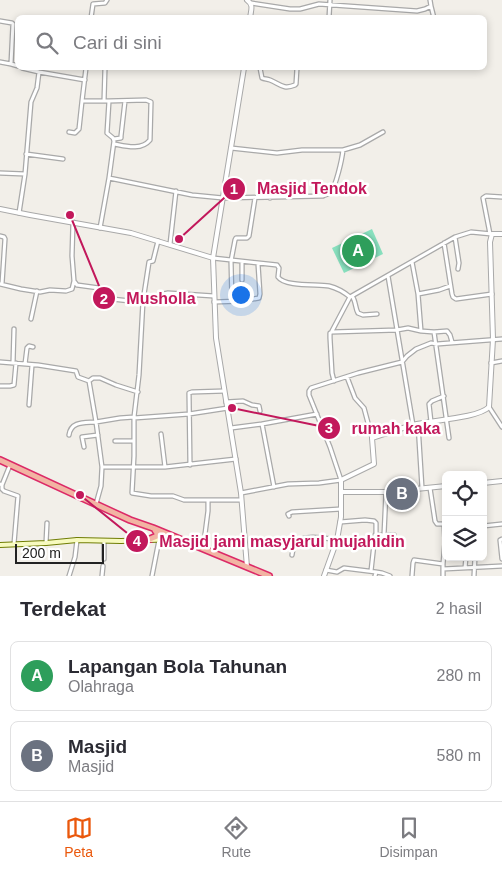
<!DOCTYPE html>
<html lang="id">
<head>
<meta charset="utf-8">
<style>
  body { margin:0; font-family:Helvetica,sans-serif; background:#f2f2f3; color:#2b2b33 }
  .controls { position:absolute; right:15px; bottom:15px; display:grid; overflow:hidden; border-radius:8px; box-shadow:0 2px 8px #0003 }
  .controls button { width:45px; height:45px; display:grid; place-items:center; padding:0; border:0; border-bottom:1px solid #e1e1e2; background:#fff; color:#2b2b33; font:25px sans-serif }
  .scale { position:absolute; left:15px; bottom:12px; width:89px; box-sizing:border-box; padding-left:5px; border:2px solid #222; border-top:0; font-size:14px; line-height:18px; white-space:nowrap; color:#222; -webkit-text-stroke:4px #fff; paint-order:stroke }
  .you { position:absolute; left:240px; top:294px; width:18px; height:18px; margin:-12px; border:4px solid #fff; border-radius:50%; background:#1a73e8; box-shadow:0 0 0 8px #1a73e833 }
  .badge { display:grid; place-items:center; width:32px; height:32px; border-radius:50%; background:#ea580c; color:#fff; font-size:16px; font-weight:700 }
  .pin { position:absolute; translate:-50% -50%; border:2px solid #fff; box-shadow:0 1px 5px #0006 }
  .list { margin:0; padding:0; list-style:none }
  h2 { display:flex; justify-content:space-between; align-items:center; height:65px; margin:0; padding:0 20px; font-size:21px }
  h2 small { font-size:16px; font-weight:400; color:#7c7c81 }
  .list li { display:grid; grid-template-columns:32px 1fr auto; gap:15px; align-items:center; box-sizing:border-box; height:70px; margin:0 10px 10px; padding:0 10px; border:1px solid #e1e1e2; border-radius:8px }
  .list b { display:block; font-size:19px; white-space:nowrap }
  .list p { margin:0; font-size:16px; white-space:nowrap; color:#7c7c81 }
  .list em { font-size:16px; font-style:normal; color:#7c7c81 }
  .icon { flex:none; width:28px; height:28px; fill:none; stroke:currentColor; stroke-width:2; stroke-linecap:round; stroke-linejoin:round }
  .map { position:relative; flex:none; width:502px; height:576px; overflow:hidden }
  .search { position:absolute; background:#fff; box-shadow:0 2px 8px #0003; left:15px; right:15px; top:15px; height:55px; display:flex; align-items:center; gap:12px; box-sizing:border-box; padding:0 18px; border-radius:8px; color:#7c7c81; font-size:19px }
  .sheet { height:225px; background:#fff }
  nav { display:flex; justify-content:space-around; align-items:center; box-sizing:border-box; height:70px; border-top:1px solid #e1e1e2; background:#fff; font-size:14px; color:#7c7c81 }
  nav a { display:grid; justify-items:center; gap:2px }
  nav .on { color:#ea580c }
  .map>svg:first-child { display:block }
</style>
</head>
<body>
<div class="map">
<svg width="502" height="576" viewBox="0 0 502 576">
  <rect width="100%" height="100%" fill="#f2efe9"/>
  <path fill="#88e0be" d="M372,229L383,254L344,273L332,248Z"/>
  <g fill="none" stroke-linecap="round" stroke-linejoin="round">
    <defs>
      <path id="minor" d="M251,3L290,9H300L319,4L417,11L425,9L431,6L430,0
        M431,6L434,18
        M91,18L93,4L105,3L107,0
        M329,18L330,0
        M0,21L12,23L13,24L11,64L18,66
        M0,62L11,64
        M22,68L39,72L85,80
        M86,68L82,101H109L107,133L113,138L114,141L109,178
        M260,68L262,78C264,79 267,79 270,80C280,84 283,90 295,85L296,84L297,68
        M104,101L105,68
        M109,101L146,100L151,102L150,140C141,151 125,146 114,144
        M69,132L75,133L79,129L82,101
        M114,139L121,138V136L125,101
        M231,148L277,153L302,150H343L360,145L383,132
        M26,154L63,159
        M0,173L25,174
        M270,188V198
        M19,213L25,174L31,102L37,88L39,72
        M100,228L109,178L192,195L223,198L323,196C325,195 328,194 330,193C336,187 342,159 343,150
        M490,234L483,198L486,196L502,197
        M0,236L4,237L5,239L2,284
        M455,237L459,263L458,269
        M158,241L153,261L149,262L143,301L139,375L134,417V456L132,493L151,496H173L184,500H241
        M444,243L452,294L453,297L456,299L492,294
        M170,244L176,191
        M213,258L277,265L279,268L278,277C285,287 317,284 329,286C337,288 344,292 350,297L455,237L471,232L492,234
        M242,262V280
        M412,262L418,294L421,331
        M388,276L413,425
        M74,281L77,285L99,288L101,291L103,298L130,301L158,302L163,294L168,293L214,296
        M0,284L21,289L40,292L50,290L66,291L72,289L74,281L72,256L73,222
        M418,294L439,290L450,286
        M352,296C356,301 355,308 358,313L363,315L377,314
        M232,301L231,261L235,240L236,238H247L249,236L255,198
        M214,302L242,301L259,298L260,294L258,264
        M31,319L37,291
        M332,331L350,297
        M434,332L447,331L450,335L452,342
        M0,362L38,365L76,371L78,377L89,381L96,422L120,418L134,417
        M13,363L14,329
        M491,363L502,361
        M25,364L27,348L29,346L33,347
        M347,377L355,398L364,408L372,438
        M89,381L93,378H100L116,385L138,392
        M334,381L332,373L330,338V333L332,332L397,330L408,328L421,331L434,332L449,438
        M0,386H10L14,385L16,363
        M226,402L243,401L252,405L259,406L260,411
        M29,405L32,365
        M489,407L502,427
        M134,418L189,414L228,408
        M431,422L429,404L432,401L444,396
        M262,424L317,414
        M418,424L422,488
        M231,428L262,424L274,487
        M161,434L165,467
        M69,435C71,421 84,423 96,422L102,467L101,486L96,504
        M115,441H134
        M84,447L82,437L98,435
        M190,465L189,393L192,392L224,391
        M102,467H165L236,459
        M0,484L2,485L10,465
        M2,485V489L4,491L18,496L14,544
        M430,488L435,521L437,524H444
        M241,493L288,484L319,483L341,480L330,447L309,395V391L311,388L358,373L402,362L407,356L416,349L431,343L437,344L502,339
        M289,516L288,514L292,512L341,509
        M340,522L365,520L374,521L376,523V534
        M483,526L502,524
        M205,534L208,511V500
        M384,535L386,492
        M502,539L500,540L502,559
        M46,543L47,523
        M292,555L294,543C304,534 324,538 337,540
        M104,559V541
        M465,568L466,557
        M443,569L502,566
        M326,570L337,572L344,568L376,572
        M371,571L375,535H394
        M69,576L75,557L77,540
        M102,576L103,566
        M152,576L159,540
        M375,576L376,572L382,573L390,576
        M412,576L413,563L414,560L443,564
        M443,576V564L445,542L444,524
        M474,576L475,557"/>
      <path id="tertiary" d="M247,0C254,5 251,10 250,18
        M0,209L30,215L131,233L213,258L216,338L241,493L247,567
        M213,258L244,68
        M483,483L502,481
        M341,492H386L446,486
        M324,576L337,540L341,517V480L374,464L372,438C387,433 402,428 417,424C434,420 478,418 489,407L493,339L490,242L492,234H502"/>
      <path id="secondary" d="M0,545L46,543L77,540L121,541L177,539"/>
      <path id="trunk" d="M0,460L130,520L153,528L269,576
        M150,539L157,536V533L155,530"/>
    </defs>
    <use href="#minor" stroke="#a9a9a9" stroke-width="5.5"/>
    <use href="#tertiary" stroke="#a9a9a9" stroke-width="6"/>
    <use href="#secondary" stroke="#707d05" stroke-width="6"/>
    <use href="#trunk" stroke="#dc2a67" stroke-width="8"/>
    <use href="#minor" stroke="#fff" stroke-width="3"/>
    <use href="#tertiary" stroke="#fff" stroke-width="4"/>
    <use href="#secondary" stroke="#f7fabf" stroke-width="4"/>
    <use href="#trunk" stroke="#f2b4a3" stroke-width="5"/>
  </g>
  <path fill="none" stroke="#c2185b" stroke-width="2" d="M179 239L234 189M70 215L104 298M232 408L329 428M80 495L137 541"/>
  <g fill="#c2185b" stroke="#fff" stroke-width="2">
    <circle cx="179" cy="239" r="5"/>
    <circle cx="70" cy="215" r="5"/>
    <circle cx="232" cy="408" r="5"/>
    <circle cx="80" cy="495" r="5"/>
    <circle cx="234" cy="189" r="12"/>
    <circle cx="104" cy="298" r="12"/>
    <circle cx="329" cy="428" r="12"/>
    <circle cx="137" cy="541" r="12"/>
  </g>
  <g font-size="15" text-anchor="middle" font-weight="bold" fill="#fff">
    <text x="234" y="194">1</text>
    <text x="104" y="304">2</text>
    <text x="329" y="433">3</text>
    <text x="137" y="546">4</text>
  </g>
  <g font-size="16" text-anchor="middle" font-weight="bold" fill="#c2185b" stroke="#fff" stroke-width="5" stroke-linejoin="round" paint-order="stroke">
    <text x="312" y="194">Masjid Tendok</text>
    <text x="161" y="304">Musholla</text>
    <text x="396" y="434">rumah kaka</text>
    <text x="282" y="547">Masjid jami masyjarul mujahidin</text>
  </g>
</svg>
<div class="controls">
<button><svg class="icon" aria-label="locate" viewBox="0 0 24 24"><circle cx="12" cy="12" r="6"/><path d="M12 2v4M12 18v4M2 12h4M18 12h4"/></svg></button>
<button><svg class="icon" aria-label="layers" viewBox="0 0 24 24"><path d="M12 4l9 5-9 5-9-5zM3 14l9 5 9-5"/></svg></button>
</div>
<div class="scale">200 m</div>
<div class="you"></div>
<div class="pin badge" style="left:358px;top:251px;background:#2e9e5b">A</div>
<div class="pin badge" style="left:402px;top:494px;background:#6b7280">B</div>
<div class="search"><svg class="icon" aria-label="search" viewBox="0 0 24 24"><circle cx="10" cy="10" r="6"/><path d="M15 15l6 6"/></svg>Cari di sini</div>
</div>
<section class="sheet">
<h2>Terdekat<small>2 hasil</small></h2>
<ul class="list">
<li><span class="badge" style="background:#2e9e5b">A</span><div><b>Lapangan Bola Tahunan</b><p>Olahraga</p></div><em>280 m</em></li>
<li><span class="badge" style="background:#6b7280">B</span><div><b>Masjid</b><p>Masjid</p></div><em>580 m</em></li>
</ul>
</section>
<nav>
<a class="on"><svg class="icon" aria-label="map" viewBox="0 0 24 24"><path d="M3 6l6-2 6 2 6-2v14l-6 2-6-2-6 2zM9 4v14M15 6v14"/></svg>Peta</a>
<a><svg class="icon" aria-label="directions" viewBox="0 0 24 24"><path d="M12 3l9 9-9 9-9-9zM9 14v-3h6M13 9l2 2-2 2"/></svg>Rute</a>
<a><svg class="icon" aria-label="saved" viewBox="0 0 24 24"><path d="M7 4h10v16l-5-4-5 4z"/></svg>Disimpan</a>
</nav>
</body>
</html>
